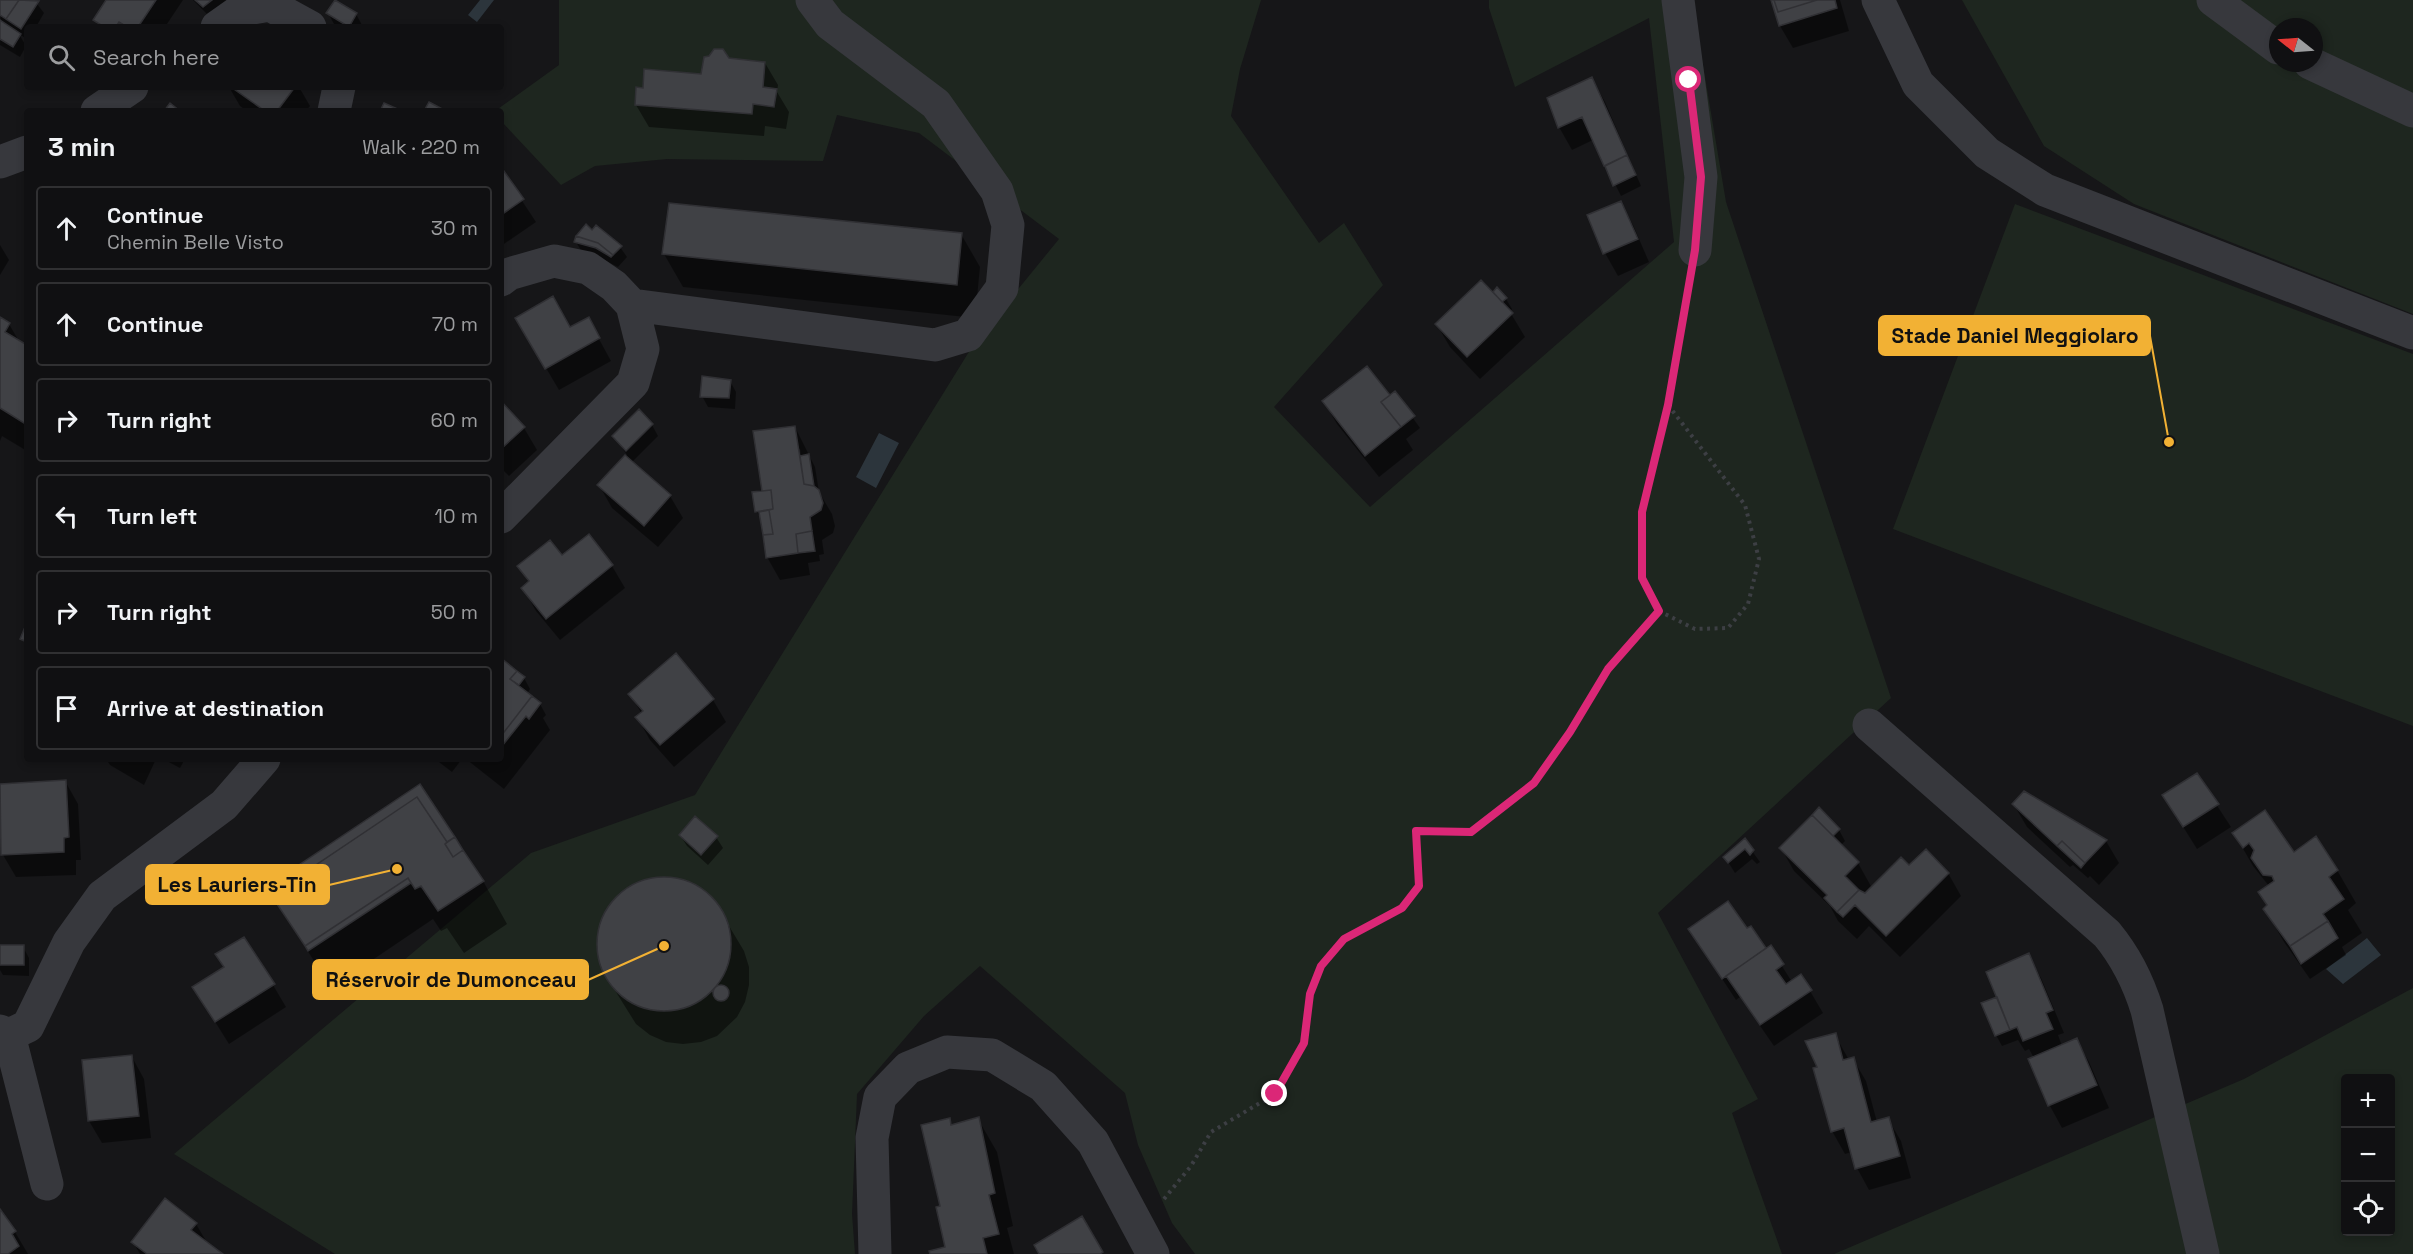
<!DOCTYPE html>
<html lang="en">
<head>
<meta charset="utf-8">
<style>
  body { margin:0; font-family:"Space Grotesk",sans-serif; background:#1e1e20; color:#f1f3f6 }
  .controls { position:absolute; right:18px; bottom:18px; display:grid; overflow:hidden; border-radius:6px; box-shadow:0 3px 9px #0003 }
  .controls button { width:54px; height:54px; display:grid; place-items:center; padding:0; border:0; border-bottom:2px solid #303032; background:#101012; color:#f1f3f6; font:30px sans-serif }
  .compass { position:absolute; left:2269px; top:18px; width:54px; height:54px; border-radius:50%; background:#101012; box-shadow:0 3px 9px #0003; rotate:287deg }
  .stop { position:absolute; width:18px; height:18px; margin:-14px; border:4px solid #db2777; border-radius:50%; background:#fff }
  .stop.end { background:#db2777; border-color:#fff; box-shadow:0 2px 6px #0008 }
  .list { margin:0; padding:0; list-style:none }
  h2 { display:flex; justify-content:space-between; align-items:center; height:78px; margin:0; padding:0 24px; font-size:26px }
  h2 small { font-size:20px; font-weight:400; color:#9c9d9f }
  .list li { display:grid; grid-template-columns:39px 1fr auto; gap:18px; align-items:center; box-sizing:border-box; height:84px; margin:0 12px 12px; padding:0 12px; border:2px solid #303032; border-radius:6px }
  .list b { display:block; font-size:22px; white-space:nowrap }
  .list p { margin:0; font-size:20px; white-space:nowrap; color:#9c9d9f }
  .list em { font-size:20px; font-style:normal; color:#9c9d9f }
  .icon { flex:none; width:33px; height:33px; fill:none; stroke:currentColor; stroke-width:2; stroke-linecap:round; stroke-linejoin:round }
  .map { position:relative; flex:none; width:2413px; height:1254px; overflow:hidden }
  .search { position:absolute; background:#101012; box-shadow:0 3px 9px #0003; left:24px; top:24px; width:480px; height:66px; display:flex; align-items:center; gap:15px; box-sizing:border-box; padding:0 21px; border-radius:6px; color:#9c9d9f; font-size:22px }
  .panel { position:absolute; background:#101012; box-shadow:0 3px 9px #0003; left:24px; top:108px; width:480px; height:654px; border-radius:6px }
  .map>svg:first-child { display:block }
</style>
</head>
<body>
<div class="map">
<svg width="2413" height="1254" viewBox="0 0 2413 1254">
  <rect width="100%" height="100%" fill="#161618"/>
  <path fill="#1e261f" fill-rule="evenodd" d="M559,0H1261L1240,69L1231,116L1319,243L1344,223L1383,285L1274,407L1370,507L1674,242L1649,18L1515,87L1489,8V0H1692L1726,202L1891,698L1658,913L1758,1099L1732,1113L1782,1254H1195L1172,1223L1138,1145L1125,1093L980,966L924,1016L857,1094L852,1214L855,1254H335L174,1154L531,853L695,795L975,342L1059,239L919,133L837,115L823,161L667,159L595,166L561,185L501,121V111H495L559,65Z
    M1962,0H2413V314L2134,204L2044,146ZM2278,27H2314V63H2278Z
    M2015,204L2413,354V726L1893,529Z
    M2413,988V1254H1834L2244,1079ZM2346,1078H2390V1232H2346Z"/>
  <path fill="#2c353c" d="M480,0H494L477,22L468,15Z
    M879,433L899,443L876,488L856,477Z
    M2367,938L2381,955L2343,984L2326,969Z"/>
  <path fill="#0007" fill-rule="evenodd" d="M1,0H34L44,13L36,27H27V39L19,34L26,46L20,57L0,45Z
    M108,0H183L165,27H99L95,20Z
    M193,0H232L210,17Z
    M1772,0H1840L1849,31L1793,48L1780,26Z
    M328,13L356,14L362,25L361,27H339L334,24Z
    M729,59L765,63L778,85L777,92L789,112L786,129L765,126L764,136L649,127L636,105L644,89L702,75Z
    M1592,79L1605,102L1641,186L1621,196L1593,140L1572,150L1559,127Z
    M229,87H299L310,106L306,111H247L240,106Z
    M501,169L536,222L501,246Z
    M1620,203L1633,225L1649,262L1618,276L1605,253L1589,216Z
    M592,232L620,247L627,257L618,267L594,255L582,252L576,242Z
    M961,234L980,267L975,318L683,287L664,254Z
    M0,245L9,260L0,275Z
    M1494,292L1506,299L1512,309L1510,312L1525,337L1480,379L1450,347L1437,325L1498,298Z
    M0,318L9,324L20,343L27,347V451L2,436L0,441Z
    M517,319L570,329L588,319L611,361L559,390Z
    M730,381L736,392L735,409L708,407L702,396Z
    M1395,393L1420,428L1406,439L1413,450L1379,477L1337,424L1324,402L1390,397Z
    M501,403L524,428L537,450L509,476L501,468Z
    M639,412L652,425L658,436L632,462L670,496L683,518L658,547L612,508L599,485L627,455L614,436Z
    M795,427L815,467L819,492L832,514L835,526L833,533L822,540L824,554L819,555L820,561L808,563L810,575L780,580L767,557L762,521L757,512L754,494L763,492ZM797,449H800L802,463L799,464Z
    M561,558L612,566L625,588L560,640L536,611L523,588L529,583L519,566Z
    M675,655L713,700L726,722L674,767L650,740L637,717L642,714L630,694Z
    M501,660L524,678L530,689L528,692L530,696L540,704L546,715L543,718L550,730L504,789L466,759H501Z
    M106,759H156L144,785L110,765Z
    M163,759H185L180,768Z
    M435,759H462L452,772Z
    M2197,775L2231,827L2197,849L2177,817Z
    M65,781L78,804L81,860H76V875L16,877L3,855L1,785Z
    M419,786L483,881L507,924L464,953L447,928L441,931L433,919L331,988L268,888Z
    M2014,805L2106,841L2119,863L2099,885L2090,876L2088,878L2073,865L2070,867L2027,827Z
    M1839,830L1845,841L1840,846L1858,863L1872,888L1948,873L1961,896L1900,957L1869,926L1857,939L1838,921L1830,906L1794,871L1781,848Z
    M2234,833L2337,870L2356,903L2348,910L2362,933L2342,947L2346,955L2310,979L2284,942L2265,909L2268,906L2269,886L2253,866Z
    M680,835L716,837L723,848L708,865L687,846Z
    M1744,840L1760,862L1757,864L1752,859L1735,873L1725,857Z
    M669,879L686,882L701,890L714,901L744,951L749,967V985L745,1002L737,1017L717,1036L701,1042L683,1044L666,1042L650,1035L636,1024L606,976L600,959L599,942L602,924L609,909L620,895L635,886L651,880Z
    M1750,928L1765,950L1770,947L1792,982L1810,991L1823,1013L1774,1046L1740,997L1736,1000L1690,930H1746Z
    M0,946L23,947L29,958V976L3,975L0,970Z
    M2028,955L2041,978L2064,1033L2058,1035L2062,1046L2076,1040L2089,1062L2109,1108L2062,1128L2050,1106L2030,1059L2034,1058L2029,1049L2025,1051L2018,1040L2002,1046L1996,1035L1998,997Z
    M273,985L286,1007L229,1044L194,988Z
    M1835,1035L1849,1060L1853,1059L1866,1081L1877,1122L1888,1119L1901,1141L1911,1178L1869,1190L1857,1168L1852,1152L1845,1154L1832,1131L1819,1068Z
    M132,1057L144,1079L151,1138L102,1143L89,1121Z
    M978,1119L997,1152L1013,1226L1007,1228L1014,1254H932L947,1248L942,1207L949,1120L952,1126Z
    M0,1211L15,1232L28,1254H0Z
    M196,1224L209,1246L220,1254H140L133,1242Z"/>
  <path fill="#404145" stroke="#303034" stroke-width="1.5" d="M0,0H19L6,19L0,15Z
    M19,0L39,1L21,29L6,19Z
    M106,0H156L138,27H127L119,22L116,27H104L93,20Z
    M195,0H212L203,7Z
    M335,0L357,13L349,27L326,13Z
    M1771,0H1774L1778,12L1817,0H1835L1837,8L1779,26Z
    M1774,0H1817L1778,12Z
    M0,20L21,34L13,47L0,39Z
    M714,49H723L729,58L765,62L763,87L777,89L774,107L753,104L752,114L635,105L636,87L643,88L644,69L701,74L704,57L709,56Z
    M1592,77L1627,155L1604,166L1582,117L1558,128L1547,98Z
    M231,87H295L277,111H265Z
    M429,102L446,111H424Z
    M170,103L180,111H164Z
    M384,103L402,111H380Z
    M1627,155L1636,175L1613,186L1605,166Z
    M501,167L524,199L501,215Z
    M1621,201L1638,239L1603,254L1587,215Z
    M669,203L962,233L957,285L662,254Z
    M586,224L592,230L596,225L622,246L613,255L598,243L576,236Z
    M576,236L598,243L613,255L611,257L596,248L574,242Z
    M1481,280L1513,313L1467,357L1435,324Z
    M1497,287L1507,298L1502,302L1493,292Z
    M553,296L570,327L589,317L600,338L545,369L515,318Z
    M0,317L10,323L5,332L27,345V425L0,408Z
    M1367,366L1390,395L1381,402L1401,427L1365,456L1322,401Z
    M702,376L731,380L729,398L700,397Z
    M1395,391L1415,416L1401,427L1381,402Z
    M501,401L525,427L501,449Z
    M639,409L653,424L626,451L612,436Z
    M795,426L804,484L814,486L819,490L823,503L821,510L810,517L812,531L796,534L798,553L766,558L763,535L773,534L769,510L773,509L771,490L762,491L753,431Z
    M809,454L814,486L804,484L800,456Z
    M625,455L671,495L644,526L597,485Z
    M771,490L773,509L755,512L752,492Z
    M769,510L773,534L763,535L759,512Z
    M812,531L815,551L798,553L796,534Z
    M589,534L613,565L546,619L521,588L529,581L517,566L550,540L562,555Z
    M27,622V642L20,639Z
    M676,653L714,699L660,745L635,717L643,711L628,694Z
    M501,658L517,671L510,679L532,696L501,736Z
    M517,671L525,677L519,685L510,679Z
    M532,696L541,703L529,719L526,716L502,746L501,736Z
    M2197,773L2219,804L2183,827L2162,795Z
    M66,780L69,837L64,838V852L1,855L0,784Z
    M420,784L455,837L447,842L417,797L271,895L266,887Z
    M2024,791L2107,840L2085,863L2062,841L2057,846L2012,804Z
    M417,797L447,842L445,844L453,857L463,850L484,881L438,911L421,886L415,889L408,878L305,946L271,895L305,873L310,880L321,872L316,865Z
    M1819,807L1840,829L1833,836L1812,815Z
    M2265,810L2294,852L2316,836L2338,870L2329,877L2344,899L2323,914L2328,921L2290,946L2263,909L2267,905L2258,892L2274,881L2272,876L2263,875L2251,858L2254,850L2249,843L2243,848L2232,833Z
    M1812,815L1859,862L1845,876L1859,890L1837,912L1824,898L1827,895L1779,848Z
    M695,816L718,836L701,855L679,835Z
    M455,837L463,850L453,857L445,844Z
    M1745,838L1754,850L1750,855L1745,849L1728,863L1723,857Z
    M2062,841L2085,863L2081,868L2057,846Z
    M1926,849L1949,873L1886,936L1855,905L1843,917L1837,912L1859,890L1865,893L1901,857L1909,865Z
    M316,865L321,872L310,880L305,873Z
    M597 944a67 67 0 1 1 134 0a67 67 0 1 1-134 0Z
    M408,878L411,883L308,951L305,946Z
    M1728,901L1747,928L1751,926L1766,948L1722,979L1688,929Z
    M2328,921L2338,938L2301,964L2290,946Z
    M244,937L275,984L215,1022L192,987L224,967L215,954Z
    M0,945H24V965H0Z
    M1771,945L1784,964L1776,970L1786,984L1801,974L1812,990L1760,1025L1726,976Z
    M2029,953L2053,1010L2046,1013L2053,1029L2023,1041L2017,1027L2010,1030L1986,972Z
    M713 993a8 8 0 1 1 16 0a8 8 0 1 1-16 0Z
    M1997,997L2010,1030L1995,1036L1981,1003Z
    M1836,1033L1843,1060L1854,1057L1871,1122L1889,1117L1900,1156L1855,1169L1844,1128L1831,1132L1813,1068L1817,1067L1805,1041Z
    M2077,1038L2097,1085L2048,1106L2028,1059Z
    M132,1055L139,1116L88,1121L82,1060Z
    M979,1117L995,1193L989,1195L999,1234L983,1238L987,1254H930L929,1251L945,1247L936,1207L940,1206L921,1125L950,1118L951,1125Z
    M165,1198L197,1223L191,1230L223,1254H147L131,1242Z
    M0,1209L16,1231L12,1234L19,1246L8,1254H0Z
    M1082,1216L1103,1252L1100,1254H1039L1034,1245Z"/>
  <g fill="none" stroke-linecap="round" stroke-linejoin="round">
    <path stroke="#3d3f44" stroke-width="4" stroke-dasharray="3 4.5" stroke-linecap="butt" d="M1668,405L1745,505L1759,559L1748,604L1728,628L1695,629L1659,611L1643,578L1642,512L1668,405L1690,284
      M1164,1199L1191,1166L1211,1132L1275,1094L1304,1043L1309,994L1321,966L1344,939L1402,908L1419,886L1416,831L1471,832L1535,783L1570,732L1608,669L1659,611"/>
    <path stroke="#37383d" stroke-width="33" d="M1678,0L1701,177L1695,250
      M1878,0L1918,84L1987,153L2045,190L2413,333
      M2213,0L2278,48
      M217,27L241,10L270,5L310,27
      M2310,63L2413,111
      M97,111L132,87
      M334,111L339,87
      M0,162L27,152
      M501,280L509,274L554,261L588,268L614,286L632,305L643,349L633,383L501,517
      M632,305L935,345L968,335L1002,288L1008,225L997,191L936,104L830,24L812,0
      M1869,725L2107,934C2126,957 2138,981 2147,1010L2203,1254
      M0,1031L9,1035L28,1026L69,942L102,896L224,805L264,759
      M9,1035L47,1184
      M875,1254L872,1138L880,1097L908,1068L947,1052L992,1055L1043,1086L1093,1142L1153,1254"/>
  </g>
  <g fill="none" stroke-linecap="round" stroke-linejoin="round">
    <path stroke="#db2777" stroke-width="8" d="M1275,1094L1304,1043L1310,994L1321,966L1344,939L1402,908L1419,886L1416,831L1471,832L1534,783L1570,732L1608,669L1659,611L1642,578V512L1668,405L1695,250L1701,177L1689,80"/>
  </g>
  <path fill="none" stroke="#f2b134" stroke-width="2" d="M2169 442L2150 336M397 869L329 885M664 946L588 980"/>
  <g fill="#f2b134" stroke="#111113" stroke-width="2">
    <circle cx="2169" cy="442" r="6"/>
    <circle cx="397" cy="869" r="6"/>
    <circle cx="664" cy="946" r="6"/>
  </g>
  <g fill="#f2b134" stroke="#f2b134" stroke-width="2">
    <rect x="1879" y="316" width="271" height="39" rx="6"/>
    <rect x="146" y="865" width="183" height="39" rx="6"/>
    <rect x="313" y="960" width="275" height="39" rx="6"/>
  </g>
  <g font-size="21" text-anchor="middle" font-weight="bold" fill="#111">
    <text x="2015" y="343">Stade Daniel Meggiolaro</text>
    <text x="237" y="892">Les Lauriers-Tin</text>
    <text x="451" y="987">Réservoir de Dumonceau</text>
  </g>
</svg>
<div class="controls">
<button>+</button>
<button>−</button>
<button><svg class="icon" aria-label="locate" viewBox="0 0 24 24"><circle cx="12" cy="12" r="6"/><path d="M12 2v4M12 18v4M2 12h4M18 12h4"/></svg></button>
</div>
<svg class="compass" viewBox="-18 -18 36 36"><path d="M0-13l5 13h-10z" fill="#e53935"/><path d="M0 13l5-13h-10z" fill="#9c9d9f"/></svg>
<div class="stop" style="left:1689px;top:80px"></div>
<div class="stop end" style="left:1275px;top:1094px"></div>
<div class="search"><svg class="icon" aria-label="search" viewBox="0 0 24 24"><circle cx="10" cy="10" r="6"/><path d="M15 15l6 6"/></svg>Search here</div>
<section class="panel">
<h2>3 min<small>Walk · 220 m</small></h2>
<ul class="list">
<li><svg class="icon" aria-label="ahead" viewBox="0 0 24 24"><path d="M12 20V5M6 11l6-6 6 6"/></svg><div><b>Continue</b><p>Chemin Belle Visto</p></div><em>30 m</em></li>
<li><svg class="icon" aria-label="ahead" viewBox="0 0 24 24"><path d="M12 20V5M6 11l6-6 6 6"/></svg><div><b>Continue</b></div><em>70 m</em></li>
<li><svg class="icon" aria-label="right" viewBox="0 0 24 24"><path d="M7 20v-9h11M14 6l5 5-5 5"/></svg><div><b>Turn right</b></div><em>60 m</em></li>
<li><svg class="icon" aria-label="left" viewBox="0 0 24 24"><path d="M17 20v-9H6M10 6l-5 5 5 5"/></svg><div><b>Turn left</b></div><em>10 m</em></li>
<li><svg class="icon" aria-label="right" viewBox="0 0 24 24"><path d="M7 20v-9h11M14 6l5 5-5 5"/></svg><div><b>Turn right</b></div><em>50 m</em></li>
<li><svg class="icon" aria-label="arrive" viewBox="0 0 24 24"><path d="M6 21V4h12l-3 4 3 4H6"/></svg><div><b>Arrive at destination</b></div></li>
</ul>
</section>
</div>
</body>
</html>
